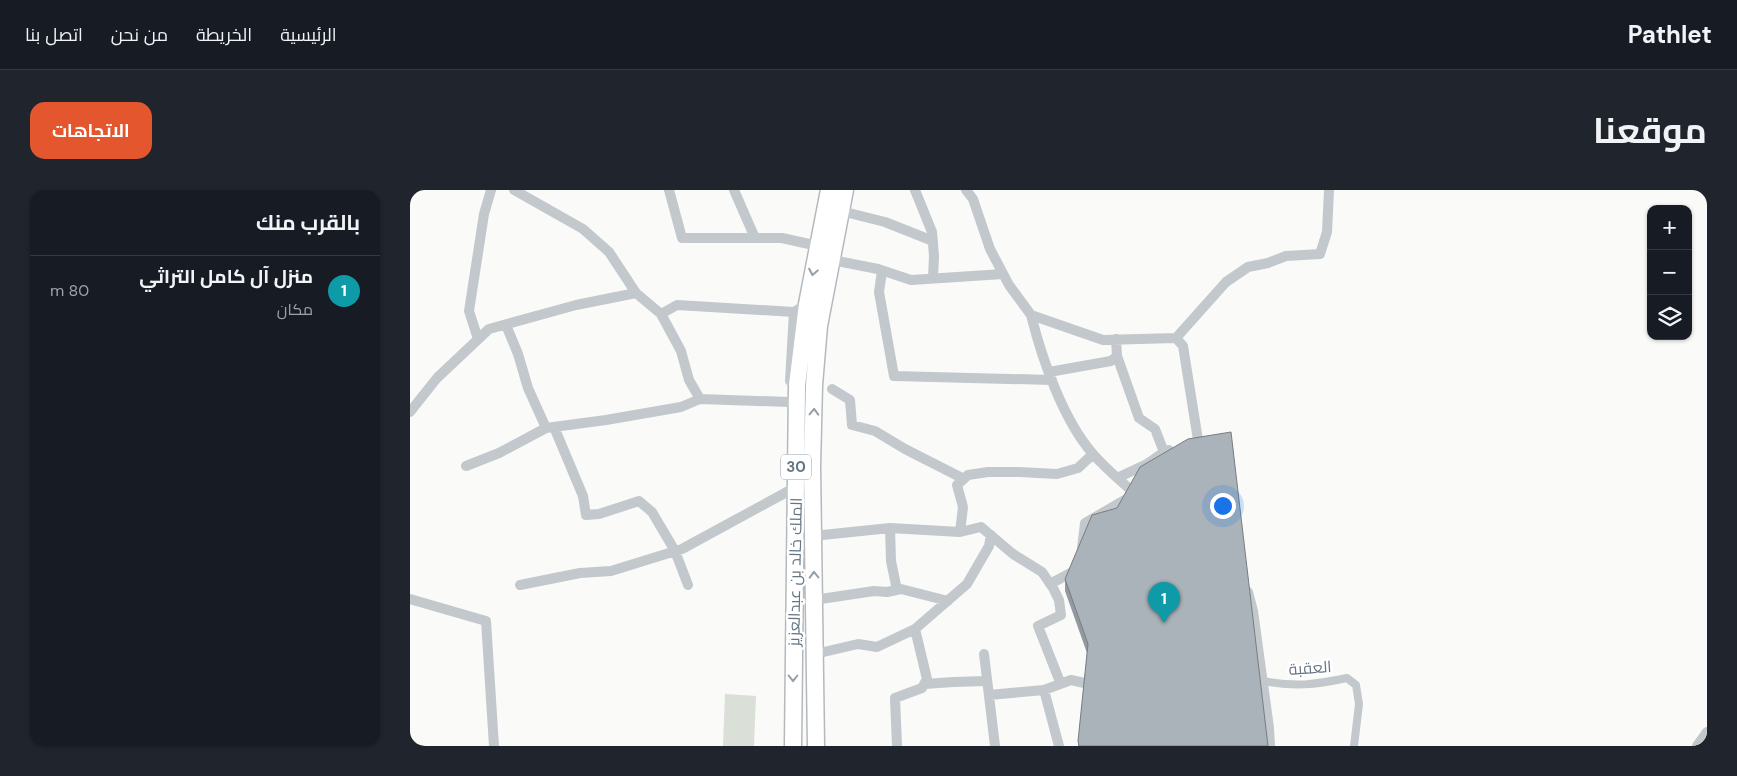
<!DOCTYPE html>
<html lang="ar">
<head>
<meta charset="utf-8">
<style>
  body { margin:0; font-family:"DM Sans",Cairo,sans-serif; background:#20242c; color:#f1f3f6; direction:rtl }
  .controls { position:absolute; right:15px; top:15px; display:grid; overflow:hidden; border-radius:10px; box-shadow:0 1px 4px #0004 }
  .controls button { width:45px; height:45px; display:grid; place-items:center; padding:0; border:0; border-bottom:1px solid #363941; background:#171b24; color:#f1f3f6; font:25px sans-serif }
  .you { position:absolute; left:812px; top:315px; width:18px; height:18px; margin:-12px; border:4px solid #fff; border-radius:50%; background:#1a73e8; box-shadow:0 0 0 8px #1a73e833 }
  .badge { display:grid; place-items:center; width:32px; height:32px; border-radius:50%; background:#e4572e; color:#fff; font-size:16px; font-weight:700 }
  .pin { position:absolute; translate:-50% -41px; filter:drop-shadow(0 1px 2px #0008) }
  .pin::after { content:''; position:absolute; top:26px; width:18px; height:15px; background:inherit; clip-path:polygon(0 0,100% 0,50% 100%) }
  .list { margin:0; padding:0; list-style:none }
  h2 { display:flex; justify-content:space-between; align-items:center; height:65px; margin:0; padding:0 20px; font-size:21px }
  h2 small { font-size:16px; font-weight:400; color:#9ea1a6 }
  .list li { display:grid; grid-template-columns:32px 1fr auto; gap:15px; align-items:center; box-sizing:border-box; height:70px; padding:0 20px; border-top:1px solid #363941 }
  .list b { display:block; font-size:19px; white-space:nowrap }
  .list p { margin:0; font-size:16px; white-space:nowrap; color:#9ea1a6 }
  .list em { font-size:16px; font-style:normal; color:#9ea1a6 }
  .icon { flex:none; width:28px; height:28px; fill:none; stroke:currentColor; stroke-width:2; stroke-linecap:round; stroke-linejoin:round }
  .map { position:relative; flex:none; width:1297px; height:556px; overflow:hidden; direction:ltr; border-radius:15px }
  header { display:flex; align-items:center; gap:30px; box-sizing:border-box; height:70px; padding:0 25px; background:#171b24; border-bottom:1px solid #363941 }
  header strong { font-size:24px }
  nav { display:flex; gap:28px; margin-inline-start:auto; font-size:18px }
  .intro { display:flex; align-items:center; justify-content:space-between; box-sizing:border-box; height:120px; padding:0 30px }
  h1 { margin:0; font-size:35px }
  .button { padding:12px 22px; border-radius:15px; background:#e4572e; color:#fff; font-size:18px; font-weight:700 }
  main { display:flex; gap:30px; padding:0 30px }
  aside { flex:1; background:#171b24; border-radius:15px; box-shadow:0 1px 4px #0004 }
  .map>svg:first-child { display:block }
</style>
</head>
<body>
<header>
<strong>Pathlet</strong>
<nav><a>الرئيسية</a><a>الخريطة</a><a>من نحن</a><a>اتصل بنا</a></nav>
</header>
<div class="intro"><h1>موقعنا</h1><a class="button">الاتجاهات</a></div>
<main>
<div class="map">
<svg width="1297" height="556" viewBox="0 0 1297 556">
  <rect width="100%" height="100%" fill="#fafaf8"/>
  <path fill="#dadfd7" d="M315,504L346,506L344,556H313Z"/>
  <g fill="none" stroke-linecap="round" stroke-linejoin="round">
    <defs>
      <path id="trunk" d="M383,556L387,195L397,114L419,0
        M406,556L402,277L404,195L409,136L435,0"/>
    </defs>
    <use href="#trunk" stroke="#b4b9bd" stroke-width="19"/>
    <path stroke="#c3c8cc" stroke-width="8" d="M853,491C886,497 904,495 937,488L946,495L949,514L944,556"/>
    <path stroke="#c3c8cc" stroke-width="10" d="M104,0L173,39L199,62L226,103L251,124L267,115L384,122L397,114
      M259,0L272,48H372L408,56
      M324,0L345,48
      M505,0L522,42L524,66L523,88
      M556,0L563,9L580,59L599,95L621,125L693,150L766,148L773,156L788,250L793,258
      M431,21L475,32L523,51
      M422,70L468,79L501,90L593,84
      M472,81L469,102L484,186L642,190
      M251,124L271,161L279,190L290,209L379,212
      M621,125C632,169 653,230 683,264C696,279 711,291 725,304L675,333L672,358
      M96,135L108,164L118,198L136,238
      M766,148L816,92L838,77L858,73L876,66L910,64L917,42L919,0
      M68,149L59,121L74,24L81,0
      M706,149L707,166L729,228L745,239L754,262
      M639,182L701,171L707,166
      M380,191L384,122
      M422,199L440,210L442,235L465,241L495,259L554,289
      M0,222L27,188L79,139L166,115L226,103
      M144,237L173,306L176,325L189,324L229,311L242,322L265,361L278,395
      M56,276L89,263L136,238L196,230L271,217L290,209
      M707,288L737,274L754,262L759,260
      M480,338L481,371L487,400
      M550,342L553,317L547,295L558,285L578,282H609L647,284L668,278L683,264
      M403,346L480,338L550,342L571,337L603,364L632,382L643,398L649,410L651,425L628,436L650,492
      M640,394L668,379
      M110,395L170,383L201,381L272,359L386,297
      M838,402L843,421L859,538L860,556
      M0,409L76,431L84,556
      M404,410L464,401L477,402L491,399L538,411
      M405,464L448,454L467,457L505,439L557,394L579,356L581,345
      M574,464L585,556
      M515,494L543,492L577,491
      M634,500L649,556
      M579,505L634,500L661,490L688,496
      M487,556L485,508L512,498L517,489L505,439
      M1287,556L1297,542"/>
    <use href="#trunk" stroke="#fff" stroke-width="16"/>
  </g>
  <path fill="#929a9f" d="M655,389L858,556H668L677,463L655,401Z"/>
  <path fill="#aab3b9" stroke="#777d82" d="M821,242L858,556H669L668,551L678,454L655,389L682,325L707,318L730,277L778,249Z"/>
  <defs><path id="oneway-chevron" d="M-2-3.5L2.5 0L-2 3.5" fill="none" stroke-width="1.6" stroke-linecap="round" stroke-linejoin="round" transform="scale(1.25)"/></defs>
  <g stroke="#939fa8">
    <use href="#oneway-chevron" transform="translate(403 82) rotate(101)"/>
    <use href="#oneway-chevron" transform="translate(404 222) rotate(-88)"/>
    <use href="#oneway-chevron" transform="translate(404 385) rotate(-91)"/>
    <use href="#oneway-chevron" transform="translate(383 488) rotate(90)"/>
  </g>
  <g text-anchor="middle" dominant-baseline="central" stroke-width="5" stroke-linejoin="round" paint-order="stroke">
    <rect fill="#fff" stroke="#939fa8" stroke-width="1" x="371" y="264.5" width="30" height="25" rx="4"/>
    <g font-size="15" font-weight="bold" fill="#657683">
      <text x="386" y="277">30</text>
    </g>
    <g font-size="16" fill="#657683" stroke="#fff">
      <text transform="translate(385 382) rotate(-89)">الملك خالد بن عبدالعزيز</text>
      <text transform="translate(900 478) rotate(-4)">العقبة</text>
    </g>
  </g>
</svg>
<div class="controls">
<button>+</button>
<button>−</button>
<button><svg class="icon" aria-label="layers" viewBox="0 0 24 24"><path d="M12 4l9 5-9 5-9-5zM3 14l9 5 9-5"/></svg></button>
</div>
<div class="you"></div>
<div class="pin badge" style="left:754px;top:433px;background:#0f9aa8">1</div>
</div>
<aside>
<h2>بالقرب منك<small></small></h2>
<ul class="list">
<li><span class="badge" style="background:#0f9aa8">1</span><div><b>منزل آل كامل التراثي</b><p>مكان</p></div><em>80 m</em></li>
</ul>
</aside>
</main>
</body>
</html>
